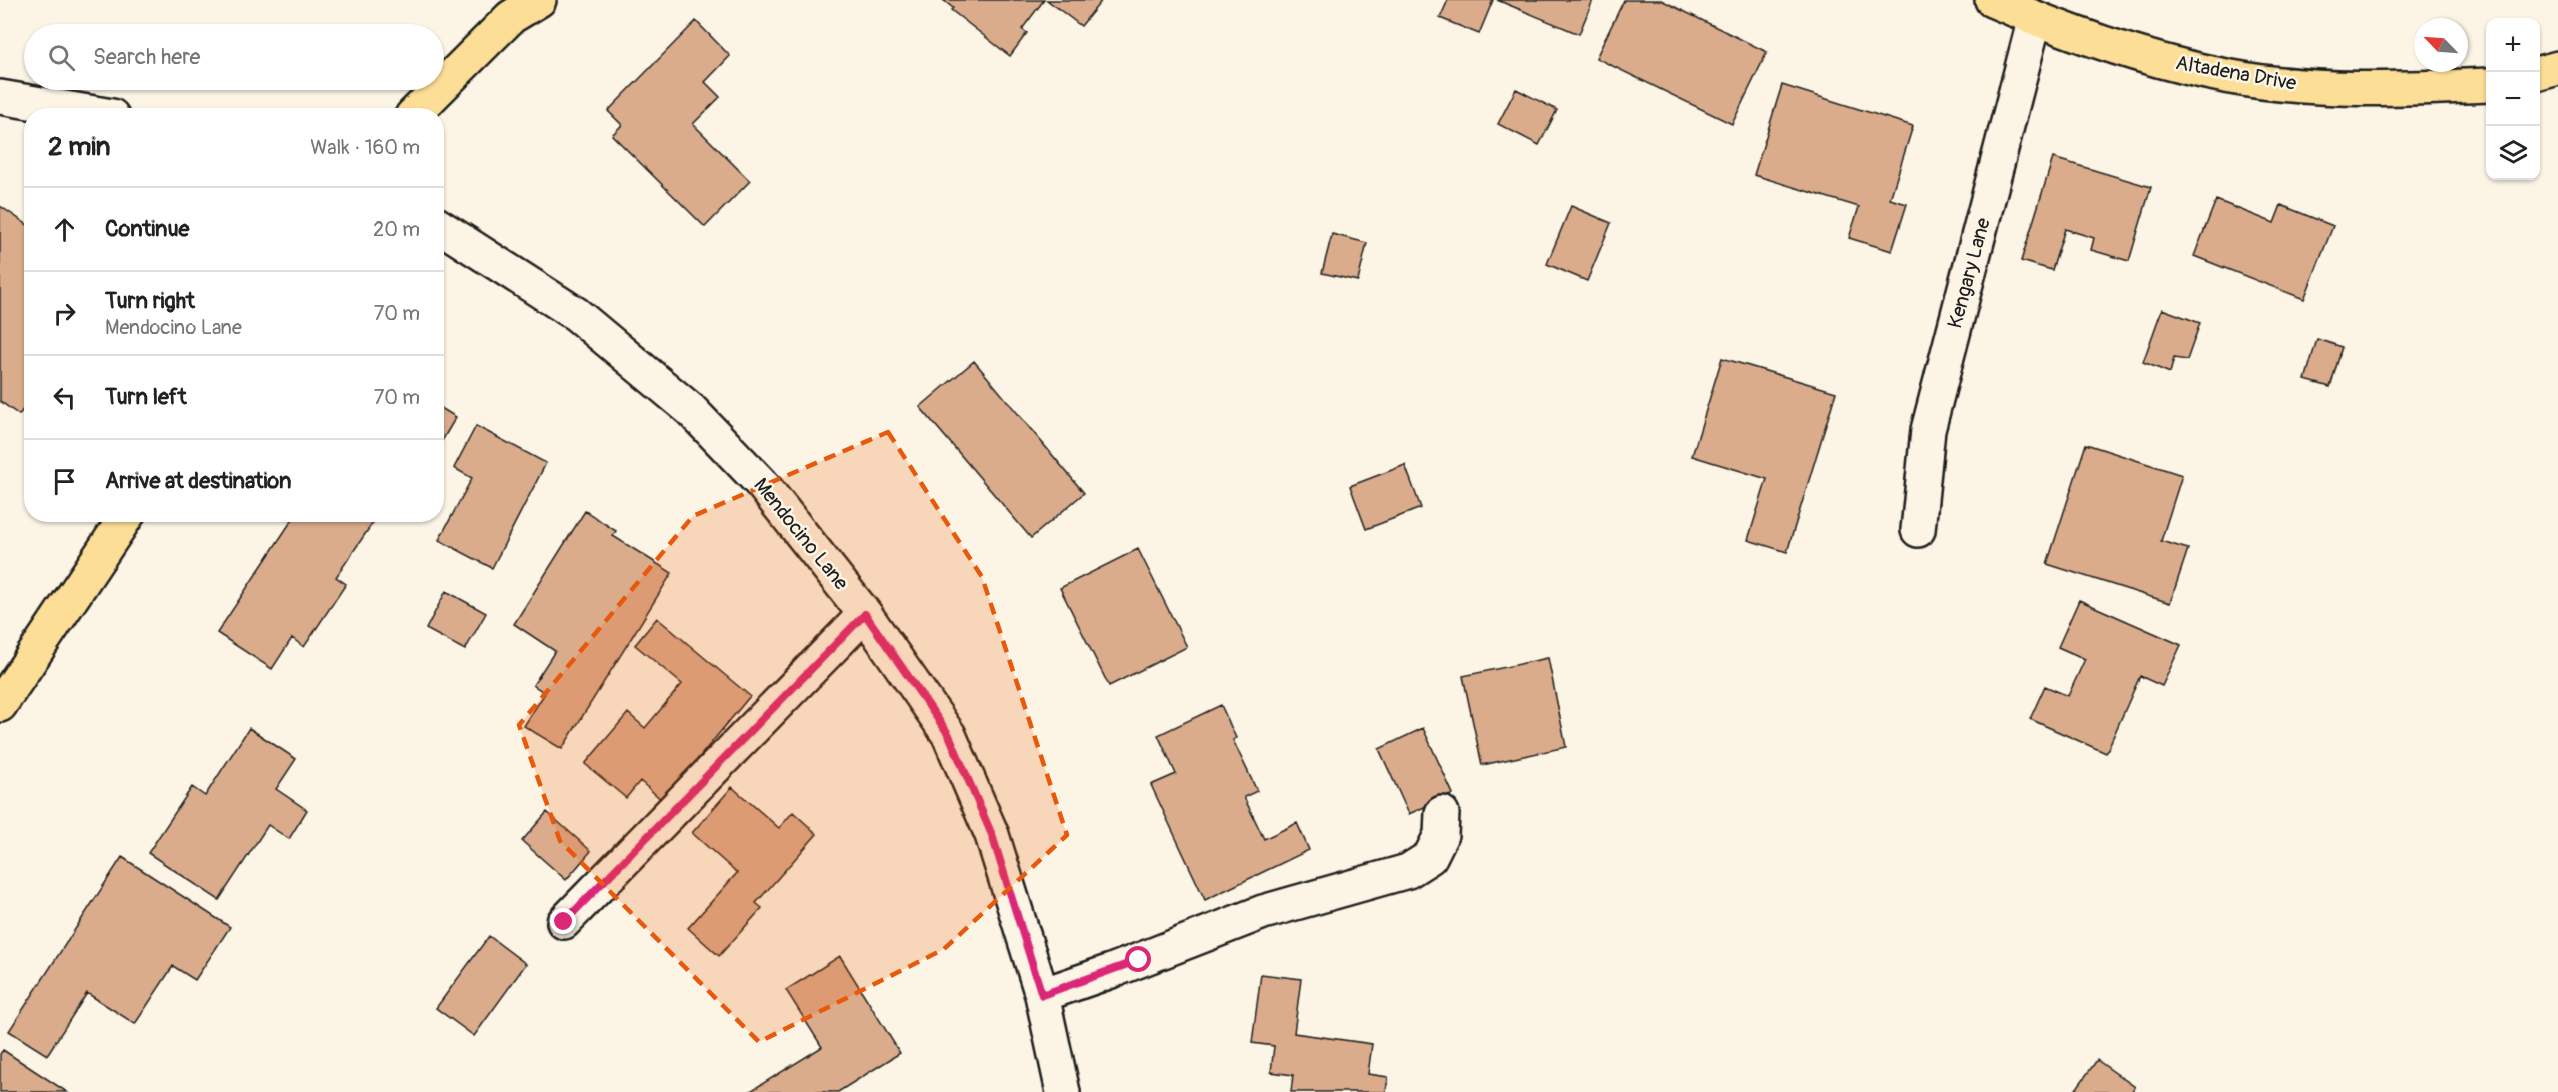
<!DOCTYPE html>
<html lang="en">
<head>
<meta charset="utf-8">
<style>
  body { margin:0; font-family:Pangolin,sans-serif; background:#f6f6f6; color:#222 }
  .controls { position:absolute; right:18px; top:18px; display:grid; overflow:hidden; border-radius:12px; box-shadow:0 2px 4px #0004 }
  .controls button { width:54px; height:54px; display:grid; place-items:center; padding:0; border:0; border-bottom:2px solid #e0e0e0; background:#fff; color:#222; font:30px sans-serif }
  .compass { position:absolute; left:2414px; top:18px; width:54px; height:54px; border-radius:50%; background:#fff; box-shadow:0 2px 4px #0004; rotate:295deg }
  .stop { position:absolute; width:18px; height:18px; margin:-14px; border:4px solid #db2777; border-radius:50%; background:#fff }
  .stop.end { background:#db2777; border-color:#fff; box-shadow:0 2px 6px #0008 }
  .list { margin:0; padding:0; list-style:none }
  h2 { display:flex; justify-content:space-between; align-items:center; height:78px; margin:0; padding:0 24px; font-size:26px }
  h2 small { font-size:20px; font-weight:400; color:#767676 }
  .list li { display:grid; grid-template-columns:39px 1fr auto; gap:18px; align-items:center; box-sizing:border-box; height:84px; padding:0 24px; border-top:2px solid #e0e0e0 }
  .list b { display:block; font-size:22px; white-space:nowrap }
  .list p { margin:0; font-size:20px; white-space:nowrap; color:#767676 }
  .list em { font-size:20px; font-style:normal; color:#767676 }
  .icon { flex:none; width:33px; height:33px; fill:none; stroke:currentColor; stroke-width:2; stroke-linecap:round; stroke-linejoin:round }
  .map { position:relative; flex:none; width:2558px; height:1092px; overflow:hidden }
  .search { position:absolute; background:#fff; box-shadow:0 2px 4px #0004; left:24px; top:24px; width:420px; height:66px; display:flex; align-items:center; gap:15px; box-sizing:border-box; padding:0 21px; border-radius:33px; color:#767676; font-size:22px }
  .panel { position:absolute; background:#fff; box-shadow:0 2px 4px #0004; left:24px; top:108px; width:420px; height:414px; border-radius:24px }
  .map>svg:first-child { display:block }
</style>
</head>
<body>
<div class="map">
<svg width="2558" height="1092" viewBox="0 0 2558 1092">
  <rect width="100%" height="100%" fill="#fcf5e5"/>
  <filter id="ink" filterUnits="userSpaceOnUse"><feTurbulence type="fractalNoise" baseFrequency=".0167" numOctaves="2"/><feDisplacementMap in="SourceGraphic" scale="12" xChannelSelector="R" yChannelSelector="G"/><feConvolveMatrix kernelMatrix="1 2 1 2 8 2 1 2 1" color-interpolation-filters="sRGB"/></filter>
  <g filter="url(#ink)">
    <path fill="#daac8c" stroke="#1c1c1c" stroke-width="1.5" d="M943,0H1044L1022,29L1027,33L1010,56L951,10L953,8Z
      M1047,0H1102L1081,26Z
      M1448,0H1493L1479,34L1440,18Z
      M1497,0H1593L1579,34Z
      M1624,0H1661L1767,52L1732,124L1596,58Z
      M696,21L730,56L705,82L720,97L693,124L750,181L705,227L612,135L622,125L608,111Z
      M1782,85L1913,126L1890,199L1907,204L1892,251L1849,238L1859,207L1754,175Z
      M1516,89L1557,110L1539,145L1498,124Z
      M2053,158L2151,187L2129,261L2091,250L2094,238L2065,229L2052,270L2021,261Z
      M2216,200L2274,223L2281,205L2333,226L2304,299L2194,256Z
      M0,206L32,228V397L19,415L0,401Z
      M1571,206L1611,223L1587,281L1547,264Z
      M1332,234L1367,243L1358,281L1322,273Z
      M2162,309L2200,323L2187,360L2174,358L2170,373L2143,362Z
      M2317,339L2342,347L2330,387L2305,380Z
      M1722,358L1836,392L1787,552L1748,540L1767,479L1692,456Z
      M974,361L1084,493L1031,538L920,407Z
      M436,405L456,417L436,451Z
      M476,426L546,463L492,568L439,540L472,478L454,468Z
      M2086,444L2182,475L2161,541L2188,549L2170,603L2047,564Z
      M1405,465L1421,508L1366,529L1350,486Z
      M585,511L616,531L613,536L672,573L562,749L524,726L545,693L533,685L555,651L514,624Z
      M296,514H363L374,521L336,577L346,584L304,647L292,638L272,669L217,633Z
      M1138,549L1187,647L1109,686L1060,588Z
      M446,591L486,613L465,650L426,629Z
      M2079,600L2181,645L2162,686L2140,676L2106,753L2030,719L2045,686L2068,696L2085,659L2058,647Z
      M657,618L750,696L663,801L640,781L626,798L585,764L628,713L645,728L682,684L635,645Z
      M1548,658L1566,747L1482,765L1463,676Z
      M1221,705L1236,738L1233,740L1257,791L1244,797L1264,839L1297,823L1309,850L1205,900L1151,785L1176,774L1158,735Z
      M249,728L296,759L276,789L307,810L289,839L268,825L219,900L148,853L192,787L205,796Z
      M1423,728L1453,794L1409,814L1379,749Z
      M732,787L779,828L793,812L817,834L756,903L762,908L719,956L688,928L737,873L692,833Z
      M547,812L591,851L566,880L522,841Z
      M122,857L230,927L195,980L173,966L135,1024L87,993L47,1055L9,1031Z
      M489,936L526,964L474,1036L436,1008Z
      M840,956L900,1053L838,1092H749L822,1047L786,990Z
      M1261,974L1301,979L1294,1033L1372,1044L1368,1074L1388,1077L1386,1092H1291L1293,1075L1271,1072L1274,1046L1252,1043Z
      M3,1050L67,1092H0V1054Z
      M2097,1060L2135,1087L2131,1092H2074Z"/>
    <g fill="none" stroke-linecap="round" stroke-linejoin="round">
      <defs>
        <path id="minor" d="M0,97L112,116
          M436,224L576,314L691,410L762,484L865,614L949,735L992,835L1042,995L1063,1092
          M1918,530L1928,430L2035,18
          M564,922L865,614
          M1042,995L1114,970L1263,912L1408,871L1430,857L1441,835L1442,813"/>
        <path id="major" d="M1992,0C2068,33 2150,62 2231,77C2316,93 2404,89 2490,85
          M2536,74L2558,68
          M412,116L511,17L539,0
          M0,705L128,514"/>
      </defs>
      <use href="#minor" stroke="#1c1c1c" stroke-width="38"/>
      <use href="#major" stroke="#1c1c1c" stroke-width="38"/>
      <use href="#minor" stroke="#fcf5e5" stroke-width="33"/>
      <use href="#major" stroke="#fcde96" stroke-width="33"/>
    </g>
  </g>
  <g fill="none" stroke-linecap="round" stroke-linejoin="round" filter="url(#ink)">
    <path stroke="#db2777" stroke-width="8" d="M564,922L865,614L949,735L992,835L1042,995L1139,960"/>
  </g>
  <path fill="#e8590c" fill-opacity="0.2" stroke="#e8590c" stroke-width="4.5" stroke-dasharray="12 8" stroke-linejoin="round" d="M888,432L982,577L1067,835L944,949L759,1042L560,841L519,725L693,516Z"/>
  <g text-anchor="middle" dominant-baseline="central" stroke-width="5" stroke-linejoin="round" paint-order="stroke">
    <g font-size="20" fill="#1c1c1c" stroke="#fcf5e5">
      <text transform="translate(2236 73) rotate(10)">Altadena Drive</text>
      <text transform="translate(1969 273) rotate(-75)">Kengary Lane</text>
      <text transform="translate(801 534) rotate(51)">Mendocino Lane</text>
    </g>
  </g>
</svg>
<div class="controls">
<button>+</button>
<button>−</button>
<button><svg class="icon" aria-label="layers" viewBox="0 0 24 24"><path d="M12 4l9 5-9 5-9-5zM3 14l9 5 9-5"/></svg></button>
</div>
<svg class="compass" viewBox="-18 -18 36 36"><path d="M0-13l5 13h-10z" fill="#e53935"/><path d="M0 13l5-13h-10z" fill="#767676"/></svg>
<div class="stop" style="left:1139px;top:960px"></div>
<div class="stop end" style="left:564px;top:922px"></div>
<div class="search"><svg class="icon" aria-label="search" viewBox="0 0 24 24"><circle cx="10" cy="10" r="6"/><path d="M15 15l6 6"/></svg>Search here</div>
<section class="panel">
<h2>2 min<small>Walk · 160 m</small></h2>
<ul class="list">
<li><svg class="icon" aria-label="ahead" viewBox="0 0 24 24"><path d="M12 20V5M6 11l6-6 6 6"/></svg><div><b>Continue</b></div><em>20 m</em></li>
<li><svg class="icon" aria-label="right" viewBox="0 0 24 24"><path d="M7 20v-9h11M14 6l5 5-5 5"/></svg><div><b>Turn right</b><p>Mendocino Lane</p></div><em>70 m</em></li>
<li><svg class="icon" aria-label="left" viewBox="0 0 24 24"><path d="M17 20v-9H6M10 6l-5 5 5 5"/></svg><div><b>Turn left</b></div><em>70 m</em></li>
<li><svg class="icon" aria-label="arrive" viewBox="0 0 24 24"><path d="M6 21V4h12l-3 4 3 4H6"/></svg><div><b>Arrive at destination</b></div></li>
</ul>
</section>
</div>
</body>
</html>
